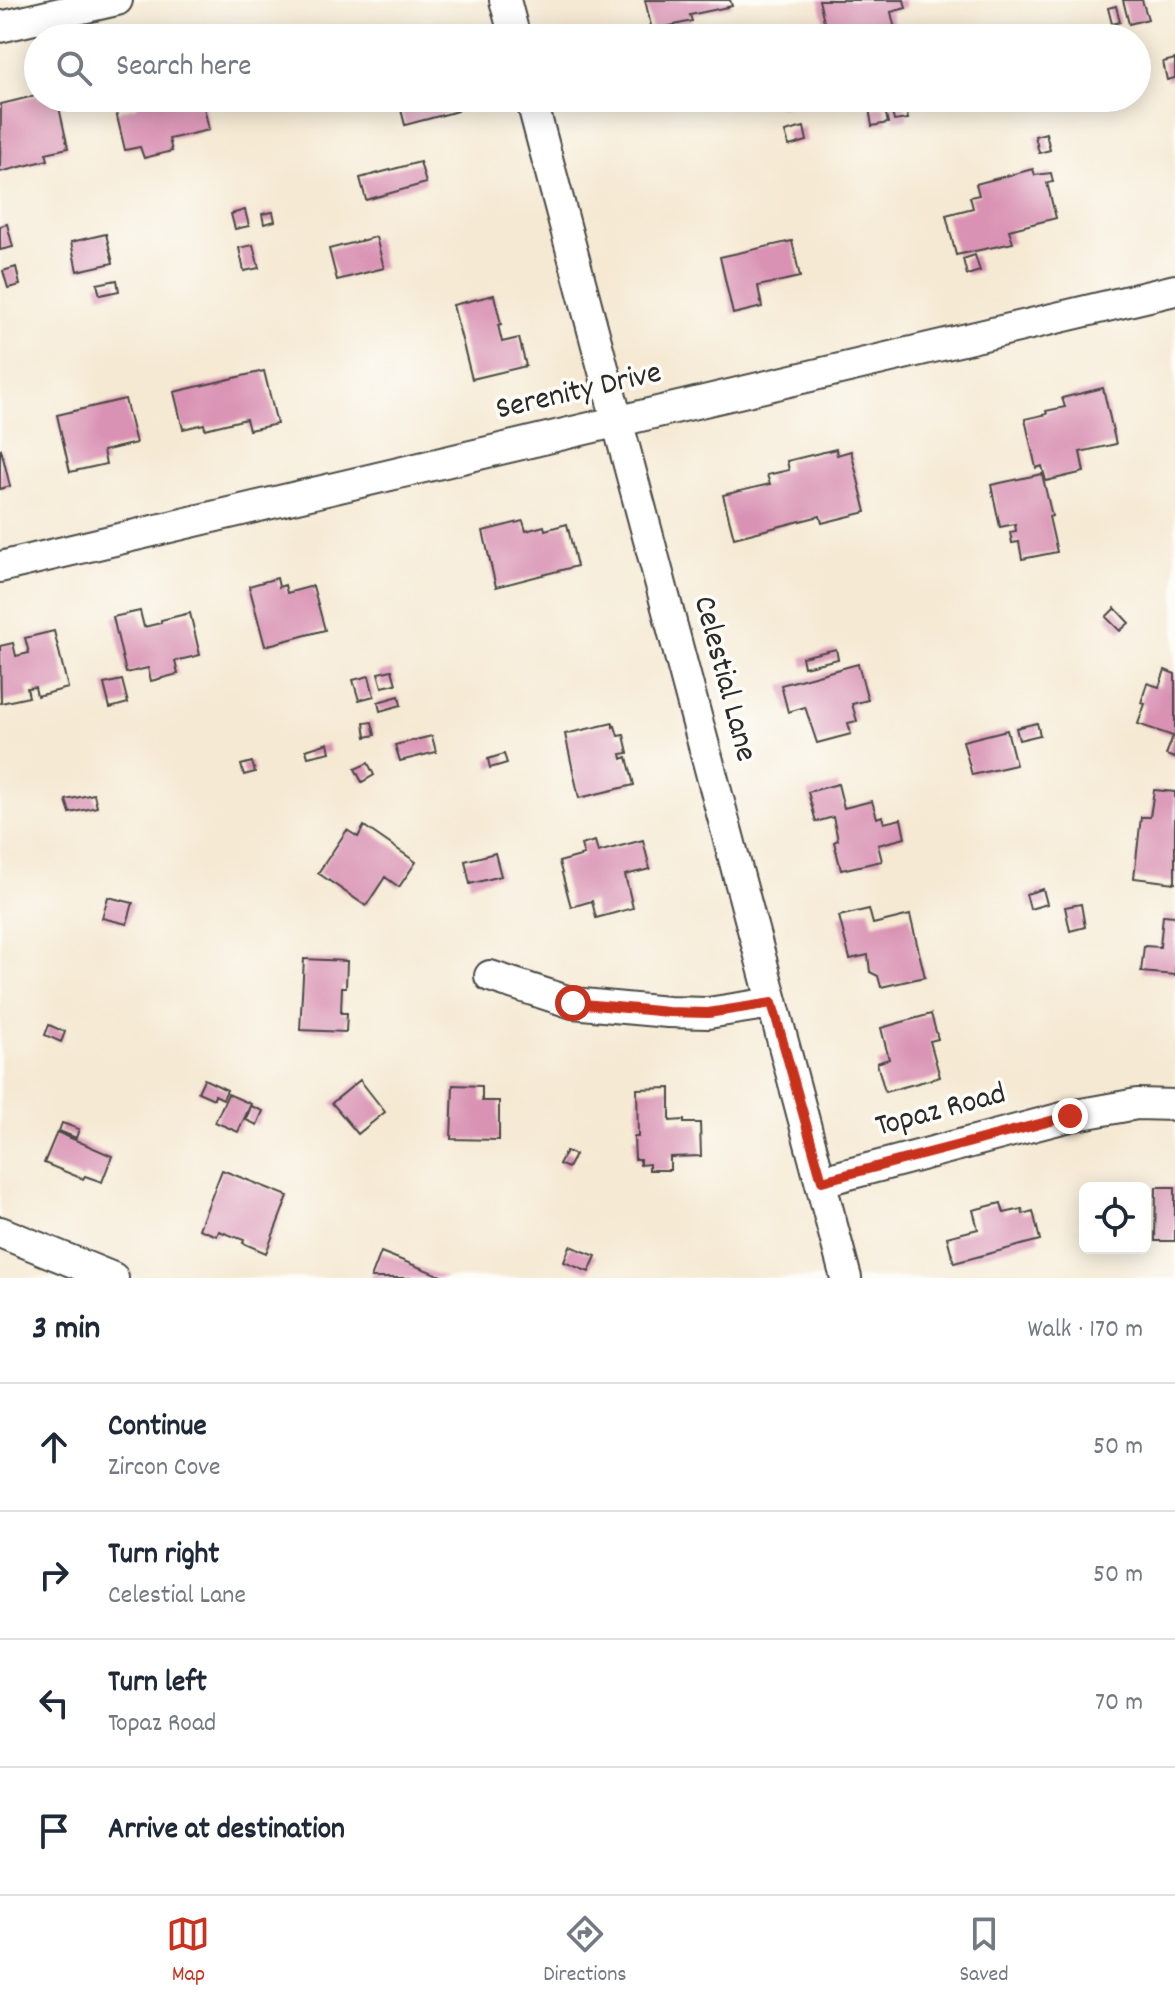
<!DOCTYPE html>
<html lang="en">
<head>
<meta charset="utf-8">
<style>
  body { margin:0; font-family:Dekko,sans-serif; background:#f2f2f3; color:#1f2937 }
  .controls { position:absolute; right:24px; bottom:24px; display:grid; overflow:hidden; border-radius:12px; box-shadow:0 4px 20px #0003 }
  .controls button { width:72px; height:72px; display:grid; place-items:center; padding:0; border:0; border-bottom:2px solid #e0e1e3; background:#fff; color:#1f2937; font:40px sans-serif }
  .stop { position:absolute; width:24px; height:24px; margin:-18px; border:6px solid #c8321e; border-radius:50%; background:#fff }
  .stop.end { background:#c8321e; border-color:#fff; box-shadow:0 2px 8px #0008 }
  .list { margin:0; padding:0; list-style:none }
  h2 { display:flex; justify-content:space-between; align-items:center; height:104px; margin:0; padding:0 32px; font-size:34px }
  h2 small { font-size:26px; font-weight:400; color:#747a83 }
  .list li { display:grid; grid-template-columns:52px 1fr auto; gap:24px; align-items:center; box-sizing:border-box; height:128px; padding:0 32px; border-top:2px solid #e0e1e3 }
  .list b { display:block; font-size:30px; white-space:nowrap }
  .list p { margin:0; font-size:26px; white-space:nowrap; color:#747a83 }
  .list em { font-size:26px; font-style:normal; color:#747a83 }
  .icon { flex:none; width:44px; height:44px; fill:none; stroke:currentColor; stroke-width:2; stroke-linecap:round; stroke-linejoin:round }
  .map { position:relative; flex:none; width:1175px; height:1278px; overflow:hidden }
  .search { position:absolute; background:#fff; box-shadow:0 4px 20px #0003; left:24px; right:24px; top:24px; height:88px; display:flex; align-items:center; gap:20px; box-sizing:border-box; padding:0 28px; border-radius:44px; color:#747a83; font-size:30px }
  .sheet { height:616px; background:#fff }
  nav { display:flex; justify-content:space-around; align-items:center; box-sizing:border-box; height:112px; border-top:2px solid #e0e1e3; background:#fff; font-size:22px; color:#747a83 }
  nav a { display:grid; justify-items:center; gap:4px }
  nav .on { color:#c8321e }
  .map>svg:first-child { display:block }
</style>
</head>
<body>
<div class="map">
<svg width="1175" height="1278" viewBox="0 0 1175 1278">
  <rect width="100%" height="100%" fill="#fdfcf7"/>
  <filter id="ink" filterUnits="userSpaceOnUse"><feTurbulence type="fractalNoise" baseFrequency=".0125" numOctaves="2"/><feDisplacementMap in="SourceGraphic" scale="16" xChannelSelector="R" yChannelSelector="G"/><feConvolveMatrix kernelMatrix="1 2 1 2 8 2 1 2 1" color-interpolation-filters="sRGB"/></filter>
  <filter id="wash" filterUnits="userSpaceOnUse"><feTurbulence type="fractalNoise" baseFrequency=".006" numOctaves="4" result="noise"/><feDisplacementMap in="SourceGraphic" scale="32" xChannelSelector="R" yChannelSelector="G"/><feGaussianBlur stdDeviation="1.8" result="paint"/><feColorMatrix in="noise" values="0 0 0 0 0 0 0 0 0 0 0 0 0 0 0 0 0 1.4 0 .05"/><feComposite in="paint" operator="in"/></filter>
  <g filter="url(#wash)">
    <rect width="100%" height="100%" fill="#f5e9d3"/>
    <g id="blocks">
      <path fill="#d992b3" d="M645,0H730L732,6L690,15L692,21L652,30Z
        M819,0H904L906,8L891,12L897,38H828Z
        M1123,0H1142L1148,19L1129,24Z
        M1116,6L1120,22L1112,24L1108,8Z
        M1175,59V78L1167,80L1163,62Z
        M38,95V98H57L68,148L46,153L48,160L0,172L1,104Z
        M136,98H202L209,130L169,139L172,151L144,158L140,147L125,150L116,112L138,106Z
        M398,98H455L458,111L405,125Z
        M777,98H798L799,102L780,107Z
        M904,100L908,119L894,121L890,103Z
        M884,105L888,123L872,126L869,108Z
        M804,127L807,141L789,146L785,132Z
        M1046,133L1050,150L1039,153L1035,136Z
        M420,162L426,183L366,200L360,178Z
        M1033,169L1035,175L1051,173L1053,182L1047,183L1056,218L1009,230L1013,243L956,255L946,215L973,208L970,197L979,195L976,184Z
        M245,210L249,226L235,229L231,214Z
        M273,212L275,221L264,224L262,214Z
        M7,224L13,247L0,250V226Z
        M106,234L113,263L77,271L71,242Z
        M376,237L384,268L337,280L329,249Z
        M792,241L800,277L758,286L762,307L733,314L720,257Z
        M253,245L259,268L244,271L239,248Z
        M975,255L980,271L967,275L963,259Z
        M16,267L20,285L8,288L3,271Z
        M117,280L119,291L100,295L97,284Z
        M494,295L501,324L498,325L502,342L519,338L526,366L472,379L453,305Z
        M264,371L277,424L249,430L246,419L205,429L204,424L183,429L174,392Z
        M1103,388L1116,444L1080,452L1084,472L1046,481L1042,466L1036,468L1025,419L1047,414L1046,411L1065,407L1062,398Z
        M125,399L136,443L103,451L106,464L70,472L57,415Z
        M1,449L10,486L0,489V450Z
        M836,449L837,455L851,451L866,512L822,523L820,516L734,538L723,495L770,484L767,475L789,470L787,461Z
        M1042,474L1052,516L1049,517L1057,552L1022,559L1019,542L1012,543L1010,532L1016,531L1015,524L1000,527L991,485Z
        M523,521L526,531L544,526L545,530L567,524L577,566L496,587L483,531Z
        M277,578L279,587L285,585L287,593L313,586L325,630L265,646L249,586Z
        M1115,608L1129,623L1120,631L1106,617Z
        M140,611L144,627L161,623V620L190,613L200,655L175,661L178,674L151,681L148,668L126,673L113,617Z
        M54,631L68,688L37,696L35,687L27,688L29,697L1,703L0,646L13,643L16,656L29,653L25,638Z
        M836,649L838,659L804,667L802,657Z
        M858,664L868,700L852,704L857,721L848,723L851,734L817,743L805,707L788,712L781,685Z
        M392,670L396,684L382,687L378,673Z
        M1165,670L1175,674V758L1166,755L1173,736L1138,724L1145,704L1141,703L1147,683L1159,687Z
        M369,676L374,696L359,700L353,680Z
        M122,680L128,703L110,708L104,684Z
        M399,696L401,705L380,711L378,702Z
        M372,722L375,735L366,737L364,723Z
        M613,723V727L615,726L618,736L624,735L628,753L621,754L622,759L627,757L634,785L579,798L565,734Z
        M1037,723L1040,735L1019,740L1016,728Z
        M1007,730L1016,765L972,775L963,741Z
        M432,736L436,752L400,761L395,745Z
        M328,743L330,752L308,757L306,750Z
        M504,754L507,763L490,768L488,759Z
        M252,762L255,772L244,775L241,765Z
        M368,763L374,775L362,782L355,769Z
        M838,784L844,808L872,801L877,818L882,816L884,823L901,819L905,838L878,845L882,861L841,870L834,842L838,840L833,817L816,822L808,792Z
        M1154,790L1175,792V883L1134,878L1141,817H1150Z
        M94,794L97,807L70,813L66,800Z
        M364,826L416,862L399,887L385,877L366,906L318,873L347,830L358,837Z
        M643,840L650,869L625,875L633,908L596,918L592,901L571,907L559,862L584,855L581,845L595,841L598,852Z
        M495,853L501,876L470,884L465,861Z
        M1043,889L1047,904L1030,909L1026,894Z
        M108,897L133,903L127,924L102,918Z
        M1081,904L1085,927L1070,931L1065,907Z
        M869,909L873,924L910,915L925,977L881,987L878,976L870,972L868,955L850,959L839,916Z
        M1163,915L1175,916V975L1141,972L1144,946L1160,947Z
        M304,959L347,961L346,987H342L341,1013H347L346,1032L300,1030Z
        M931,1014L938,1039L930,1041L940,1077L885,1092L877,1063L889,1059L881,1028Z
        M49,1025L65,1032L61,1042L45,1035Z
        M204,1079L227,1090L223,1099L215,1095L214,1099L198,1092Z
        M360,1080L385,1112L358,1134L332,1103Z
        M453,1085L482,1086V1101H499V1140L451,1139Z
        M670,1088V1121L684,1120V1123H700L701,1156L670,1157V1170H649V1164L640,1165V1159H635L634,1137H638L637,1089Z
        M228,1094L251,1104L238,1132L215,1122Z
        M251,1106L263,1111L257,1125L246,1120Z
        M62,1123L79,1129L76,1138L59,1131Z
        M57,1132L112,1156L102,1182L85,1176L83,1179L44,1163Z
        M566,1151L575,1155L568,1168L559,1164Z
        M222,1170L288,1196L266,1253L243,1243L244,1240L219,1231L217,1236L199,1229Z
        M1156,1187H1175V1241H1155Z
        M1001,1203L1004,1213L1022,1209L1023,1214L1033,1211L1040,1240L954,1263L947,1237L978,1229L973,1210Z
        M570,1246L596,1256L589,1272L564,1262Z
        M381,1252L446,1278H371Z"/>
    </g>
  </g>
  <g filter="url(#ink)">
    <use href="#blocks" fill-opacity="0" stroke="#494844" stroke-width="2"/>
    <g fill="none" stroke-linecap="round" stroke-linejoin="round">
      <defs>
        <path id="minor" d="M505,0L515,38
          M0,27L117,0
          M531,98L846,1278
          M0,567L1175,290
          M490,976L573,1003L624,1008L668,1012L708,1013L772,1003
          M822,1181L1070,1116L1137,1104L1175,1105
          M0,1232L113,1278"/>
      </defs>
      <use href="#minor" stroke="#494844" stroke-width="34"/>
      <use href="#minor" stroke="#fff" stroke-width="30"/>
    </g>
  </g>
  <g fill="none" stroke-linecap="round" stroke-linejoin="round" filter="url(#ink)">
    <path stroke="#c8321e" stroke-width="10" d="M573,1003L668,1012L708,1013L772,1003L822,1181L1070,1116"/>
  </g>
  <g text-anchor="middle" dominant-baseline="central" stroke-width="7" stroke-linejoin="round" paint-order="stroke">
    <g font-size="32" fill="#2b2b2b" stroke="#fdfcf7">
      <text transform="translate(579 393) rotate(-13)">Serenity Drive</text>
      <text transform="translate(723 679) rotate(75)">Celestial Lane</text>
      <text transform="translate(941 1112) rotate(-15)">Topaz Road</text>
    </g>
  </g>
</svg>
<div class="controls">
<button><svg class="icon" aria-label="locate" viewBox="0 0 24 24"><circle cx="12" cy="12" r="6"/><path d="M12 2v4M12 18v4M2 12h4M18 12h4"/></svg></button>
</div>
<div class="stop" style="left:573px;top:1003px"></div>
<div class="stop end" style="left:1070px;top:1116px"></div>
<div class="search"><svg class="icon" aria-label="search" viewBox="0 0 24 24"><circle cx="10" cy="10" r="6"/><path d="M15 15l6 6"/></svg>Search here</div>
</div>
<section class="sheet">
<h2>3 min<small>Walk · 170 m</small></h2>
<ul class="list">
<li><svg class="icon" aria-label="ahead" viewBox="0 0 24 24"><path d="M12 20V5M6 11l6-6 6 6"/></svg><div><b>Continue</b><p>Zircon Cove</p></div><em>50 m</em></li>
<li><svg class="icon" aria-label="right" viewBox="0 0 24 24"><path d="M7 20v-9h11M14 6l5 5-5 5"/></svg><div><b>Turn right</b><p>Celestial Lane</p></div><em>50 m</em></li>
<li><svg class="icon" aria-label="left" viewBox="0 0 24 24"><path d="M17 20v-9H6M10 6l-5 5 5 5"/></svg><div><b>Turn left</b><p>Topaz Road</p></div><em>70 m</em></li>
<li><svg class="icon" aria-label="arrive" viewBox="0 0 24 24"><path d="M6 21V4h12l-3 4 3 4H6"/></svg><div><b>Arrive at destination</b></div></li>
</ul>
</section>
<nav>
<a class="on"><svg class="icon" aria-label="map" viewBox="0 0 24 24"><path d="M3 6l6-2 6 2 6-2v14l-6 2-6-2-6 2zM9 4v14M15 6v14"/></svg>Map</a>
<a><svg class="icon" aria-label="directions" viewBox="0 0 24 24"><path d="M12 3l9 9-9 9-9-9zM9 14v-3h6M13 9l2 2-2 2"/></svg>Directions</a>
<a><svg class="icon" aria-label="saved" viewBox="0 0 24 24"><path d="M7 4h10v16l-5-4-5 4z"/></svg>Saved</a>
</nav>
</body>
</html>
